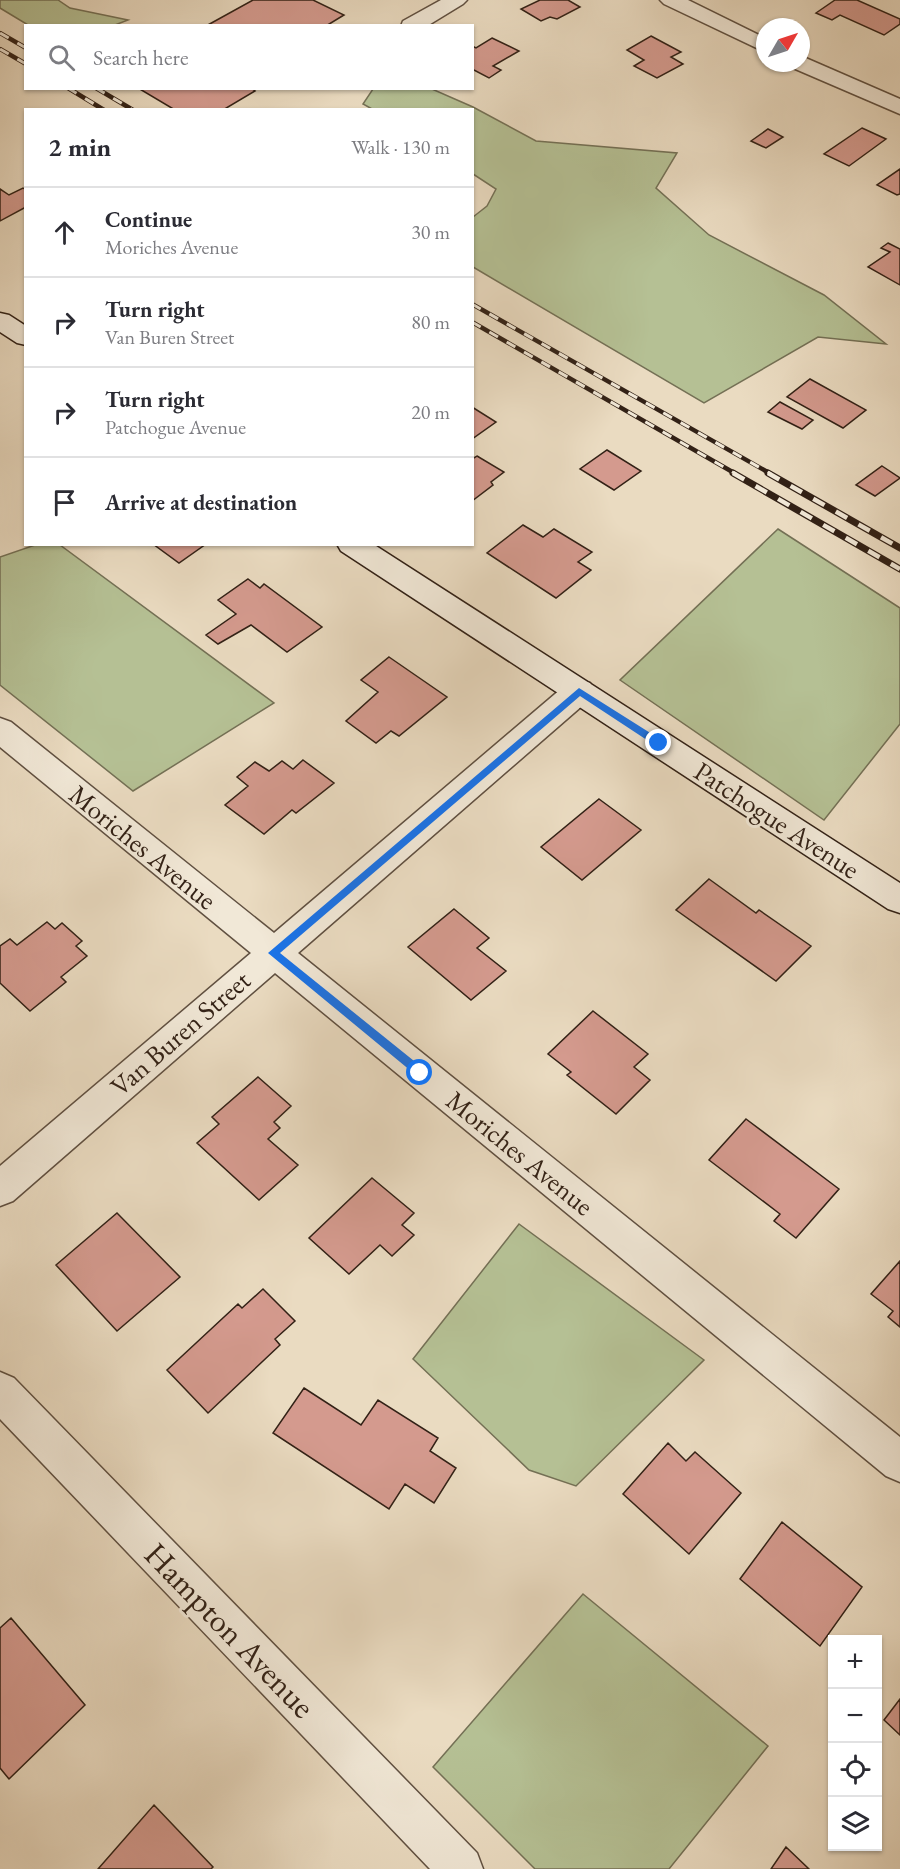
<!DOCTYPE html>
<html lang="en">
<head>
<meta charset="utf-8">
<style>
  body { margin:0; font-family:"EB Garamond",serif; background:#f7f7f7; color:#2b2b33 }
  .controls { position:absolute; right:18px; bottom:18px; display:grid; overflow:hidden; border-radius:0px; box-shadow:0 2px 4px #0004 }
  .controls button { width:54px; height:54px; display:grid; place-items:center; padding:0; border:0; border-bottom:2px solid #e1e1e2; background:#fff; color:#2b2b33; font:30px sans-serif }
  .compass { position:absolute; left:756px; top:18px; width:54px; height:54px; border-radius:50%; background:#fff; box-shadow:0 2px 4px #0004; rotate:51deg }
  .stop { position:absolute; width:18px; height:18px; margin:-14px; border:4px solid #1a73e8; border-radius:50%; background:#fff }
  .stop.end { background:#1a73e8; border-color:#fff; box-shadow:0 2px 6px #0008 }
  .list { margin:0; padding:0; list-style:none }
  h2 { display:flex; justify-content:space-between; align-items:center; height:78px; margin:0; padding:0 24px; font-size:26px }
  h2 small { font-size:20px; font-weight:400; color:#7c7c81 }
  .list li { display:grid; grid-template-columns:39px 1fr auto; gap:18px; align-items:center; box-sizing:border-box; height:90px; padding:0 24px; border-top:2px solid #e1e1e2 }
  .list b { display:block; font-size:22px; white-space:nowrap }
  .list p { margin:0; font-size:20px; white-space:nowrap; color:#7c7c81 }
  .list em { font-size:20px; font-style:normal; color:#7c7c81 }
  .icon { flex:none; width:33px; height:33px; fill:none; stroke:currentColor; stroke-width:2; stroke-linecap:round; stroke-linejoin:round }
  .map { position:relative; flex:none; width:900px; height:1869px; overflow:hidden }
  .search { position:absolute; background:#fff; box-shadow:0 2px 4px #0004; left:24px; top:24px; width:450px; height:66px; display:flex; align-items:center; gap:15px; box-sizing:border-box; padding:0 21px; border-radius:0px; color:#7c7c81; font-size:22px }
  .panel { position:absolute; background:#fff; box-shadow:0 2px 4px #0004; left:24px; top:108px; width:450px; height:438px; border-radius:0px }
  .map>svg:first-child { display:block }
</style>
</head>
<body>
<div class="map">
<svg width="900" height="1869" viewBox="0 0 900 1869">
  <rect width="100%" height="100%" fill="#eadbc1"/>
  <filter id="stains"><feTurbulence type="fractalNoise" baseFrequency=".00333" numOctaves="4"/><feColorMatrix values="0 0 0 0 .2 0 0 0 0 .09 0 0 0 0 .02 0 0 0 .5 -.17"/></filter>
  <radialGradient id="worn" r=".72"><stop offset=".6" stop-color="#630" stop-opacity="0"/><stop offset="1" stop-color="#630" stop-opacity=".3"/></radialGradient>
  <path fill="#b5c094" stroke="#747055" stroke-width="1.5" d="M0,0H58L70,8L128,20L115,25H28L0,8Z
    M373,89H432L473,107L536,141L677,153L656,188L709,235L824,295L886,344L818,337L704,403L473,267V217L487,206L496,189L473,174L472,110L372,109L363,104Z
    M778,529L900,608V724L824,820L620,680Z
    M35,545H60L274,703L133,791L0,685V557Z
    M519,1224L704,1360L576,1486L529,1470L413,1359Z
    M583,1594L768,1746L669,1869H535L433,1767Z"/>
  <path fill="#d49a8e" stroke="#322116" stroke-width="1.5" d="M253,0H313L344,15L326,26H206Z
    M540,0H568L580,7L557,19L550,17L541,21L521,9Z
    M835,0H857L900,19V24L884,35L840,15L832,20L816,13Z
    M651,36L681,52L671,57L683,64L657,78L634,66L644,60L627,50Z
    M492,38L519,51L493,66L501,70L489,78L472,69V46L476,48Z
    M138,88H251L255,91L223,110H175Z
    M862,128L886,139L849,166L824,154Z
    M768,129L783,137L766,148L751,141Z
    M900,169V194L897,195L877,185Z
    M23,188L26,190V207L0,221V189L9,195Z
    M888,243L900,249V285L868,267L890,252L881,248Z
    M810,379L866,410L843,428L787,397Z
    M780,402L813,420L802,429L768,412Z
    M472,407L496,422L472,439Z
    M607,450L641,471L614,490L580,469Z
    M477,456L504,472L491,482L493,485L472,501V459Z
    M882,466L900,478L875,496L856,485Z
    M523,525L543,537L554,529L592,552L578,562L591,570L556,598L487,553Z
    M153,544H206L179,563Z
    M248,579L260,588L264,584L322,627L287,652L251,625L218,644L206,635L236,614L218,600Z
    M389,657L447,697L399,736L391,731L376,743L346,721L378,692L361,680Z
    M303,760L334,783L296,813L292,810L264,834L225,805L248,786L237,777L255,762L269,771L282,761L293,769Z
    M599,799L641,830L582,880L541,847Z
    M709,879L756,913L759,910L811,946L776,981L676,910Z
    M454,909L489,938L477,948L506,971L471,1000L408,947Z
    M47,922L55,929L62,923L82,941L76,946L87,956L61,977L66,982L30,1011L0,983V946L10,939L17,945Z
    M593,1011L648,1054L634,1067L650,1080L616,1114L567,1075L571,1072L548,1054Z
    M258,1077L291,1106L274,1122L280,1128L268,1139L298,1165L259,1200L197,1143L219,1124L212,1117Z
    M746,1119L839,1189L796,1238L774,1221L780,1214L709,1160Z
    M372,1178L414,1213L402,1225L414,1235L392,1256L380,1245L349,1274L309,1238Z
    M117,1213L180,1277L117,1331L56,1265Z
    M900,1261V1327L888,1317L893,1311L871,1294Z
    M263,1289L295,1321L275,1339L280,1345L208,1413L167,1370L238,1304L242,1308Z
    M304,1388L361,1425L378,1400L438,1438L430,1451L456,1468L434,1503L405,1484L389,1509L273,1433Z
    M668,1443L686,1461L695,1452L741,1493L689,1554L623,1494Z
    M782,1522L862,1587L820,1646L740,1579Z
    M11,1618L85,1705L9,1779L0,1768V1628Z
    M900,1699V1735L884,1720Z
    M154,1805L213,1867L211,1869H98Z
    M786,1847L809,1869H771Z"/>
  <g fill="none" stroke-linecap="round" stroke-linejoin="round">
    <defs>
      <path id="street" d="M441,0H467L463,4L427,26H401L403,21Z
        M660,0H688L765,38V52L664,4Z
        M801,56L900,99V114L793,68L790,63H801Z
        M579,680L590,683L594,691L590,699L298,953L900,1437V1482L886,1476L275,973L13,1201L0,1206V1166L251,953L0,747V718L11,722L274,933L568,683Z
        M0,1372L14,1378L477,1853L483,1869H430L0,1419Z"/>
      <path id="secondary" d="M0,313L9,315L26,326V345L17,343L0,332Z
        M337,544H373L900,883V913L888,909L341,551Z"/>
    </defs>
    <use href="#street" stroke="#605041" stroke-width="3"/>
    <use href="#secondary" stroke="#322116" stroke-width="3"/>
    <use href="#street" fill="#f1e8d7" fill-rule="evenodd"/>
    <use href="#secondary" fill="#f1e8d7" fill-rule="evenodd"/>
    <defs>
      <path id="rail-far1" d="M0,33L26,48
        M0,49L26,64
        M68,88L104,110
        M96,88L133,110
        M472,304L771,474
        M472,322L736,474"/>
      <path id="rail" d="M733,473L900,569
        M768,473L900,548"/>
    </defs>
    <use href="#rail-far1" stroke="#322116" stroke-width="4.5"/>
    <use href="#rail" stroke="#322116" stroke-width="7"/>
    <use href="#rail-far1" stroke="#f1e8d7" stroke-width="3" stroke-dasharray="10" stroke-linecap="butt"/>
    <use href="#rail" stroke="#f1e8d7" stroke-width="4.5" stroke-dasharray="13" stroke-linecap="butt"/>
  </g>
  <path fill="#1a73e8" d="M579,688L663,741V746H656L580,696L280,953L424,1069V1076H417L268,953Z"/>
  <g text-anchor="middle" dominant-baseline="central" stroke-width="6" stroke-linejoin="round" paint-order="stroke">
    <g font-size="27" fill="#322116" stroke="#f1e8d7">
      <text transform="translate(777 820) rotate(33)">Patchogue Avenue</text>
      <text transform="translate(143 847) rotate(39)">Moriches Avenue</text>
      <text transform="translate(180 1033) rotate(-41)">Van Buren Street</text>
      <text transform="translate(520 1153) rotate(39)">Moriches Avenue</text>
    </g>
    <g font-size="33" fill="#322116" stroke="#f1e8d7">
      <text transform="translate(230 1630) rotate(46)">Hampton Avenue</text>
    </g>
  </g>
  <rect width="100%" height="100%" filter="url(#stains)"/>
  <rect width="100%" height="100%" fill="url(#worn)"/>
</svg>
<div class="controls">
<button>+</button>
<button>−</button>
<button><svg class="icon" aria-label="locate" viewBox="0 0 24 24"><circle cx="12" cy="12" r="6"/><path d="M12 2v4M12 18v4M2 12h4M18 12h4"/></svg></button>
<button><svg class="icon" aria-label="layers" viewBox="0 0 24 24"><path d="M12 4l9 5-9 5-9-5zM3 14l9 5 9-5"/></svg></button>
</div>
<svg class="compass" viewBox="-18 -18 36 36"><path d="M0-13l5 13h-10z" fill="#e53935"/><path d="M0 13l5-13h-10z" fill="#7c7c81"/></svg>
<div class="stop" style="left:420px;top:1073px"></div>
<div class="stop end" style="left:659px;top:743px"></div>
<div class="search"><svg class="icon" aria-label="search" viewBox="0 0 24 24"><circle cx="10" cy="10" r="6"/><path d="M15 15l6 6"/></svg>Search here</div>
<section class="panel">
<h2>2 min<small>Walk · 130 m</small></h2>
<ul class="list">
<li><svg class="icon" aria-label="ahead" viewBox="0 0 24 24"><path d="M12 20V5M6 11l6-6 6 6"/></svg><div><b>Continue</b><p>Moriches Avenue</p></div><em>30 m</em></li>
<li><svg class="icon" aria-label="right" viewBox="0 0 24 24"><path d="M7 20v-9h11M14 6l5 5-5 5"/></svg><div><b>Turn right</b><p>Van Buren Street</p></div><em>80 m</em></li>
<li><svg class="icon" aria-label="right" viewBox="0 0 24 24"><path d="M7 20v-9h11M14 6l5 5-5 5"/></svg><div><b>Turn right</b><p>Patchogue Avenue</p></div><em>20 m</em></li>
<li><svg class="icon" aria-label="arrive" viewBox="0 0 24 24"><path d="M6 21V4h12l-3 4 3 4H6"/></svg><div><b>Arrive at destination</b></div></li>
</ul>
</section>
</div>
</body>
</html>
